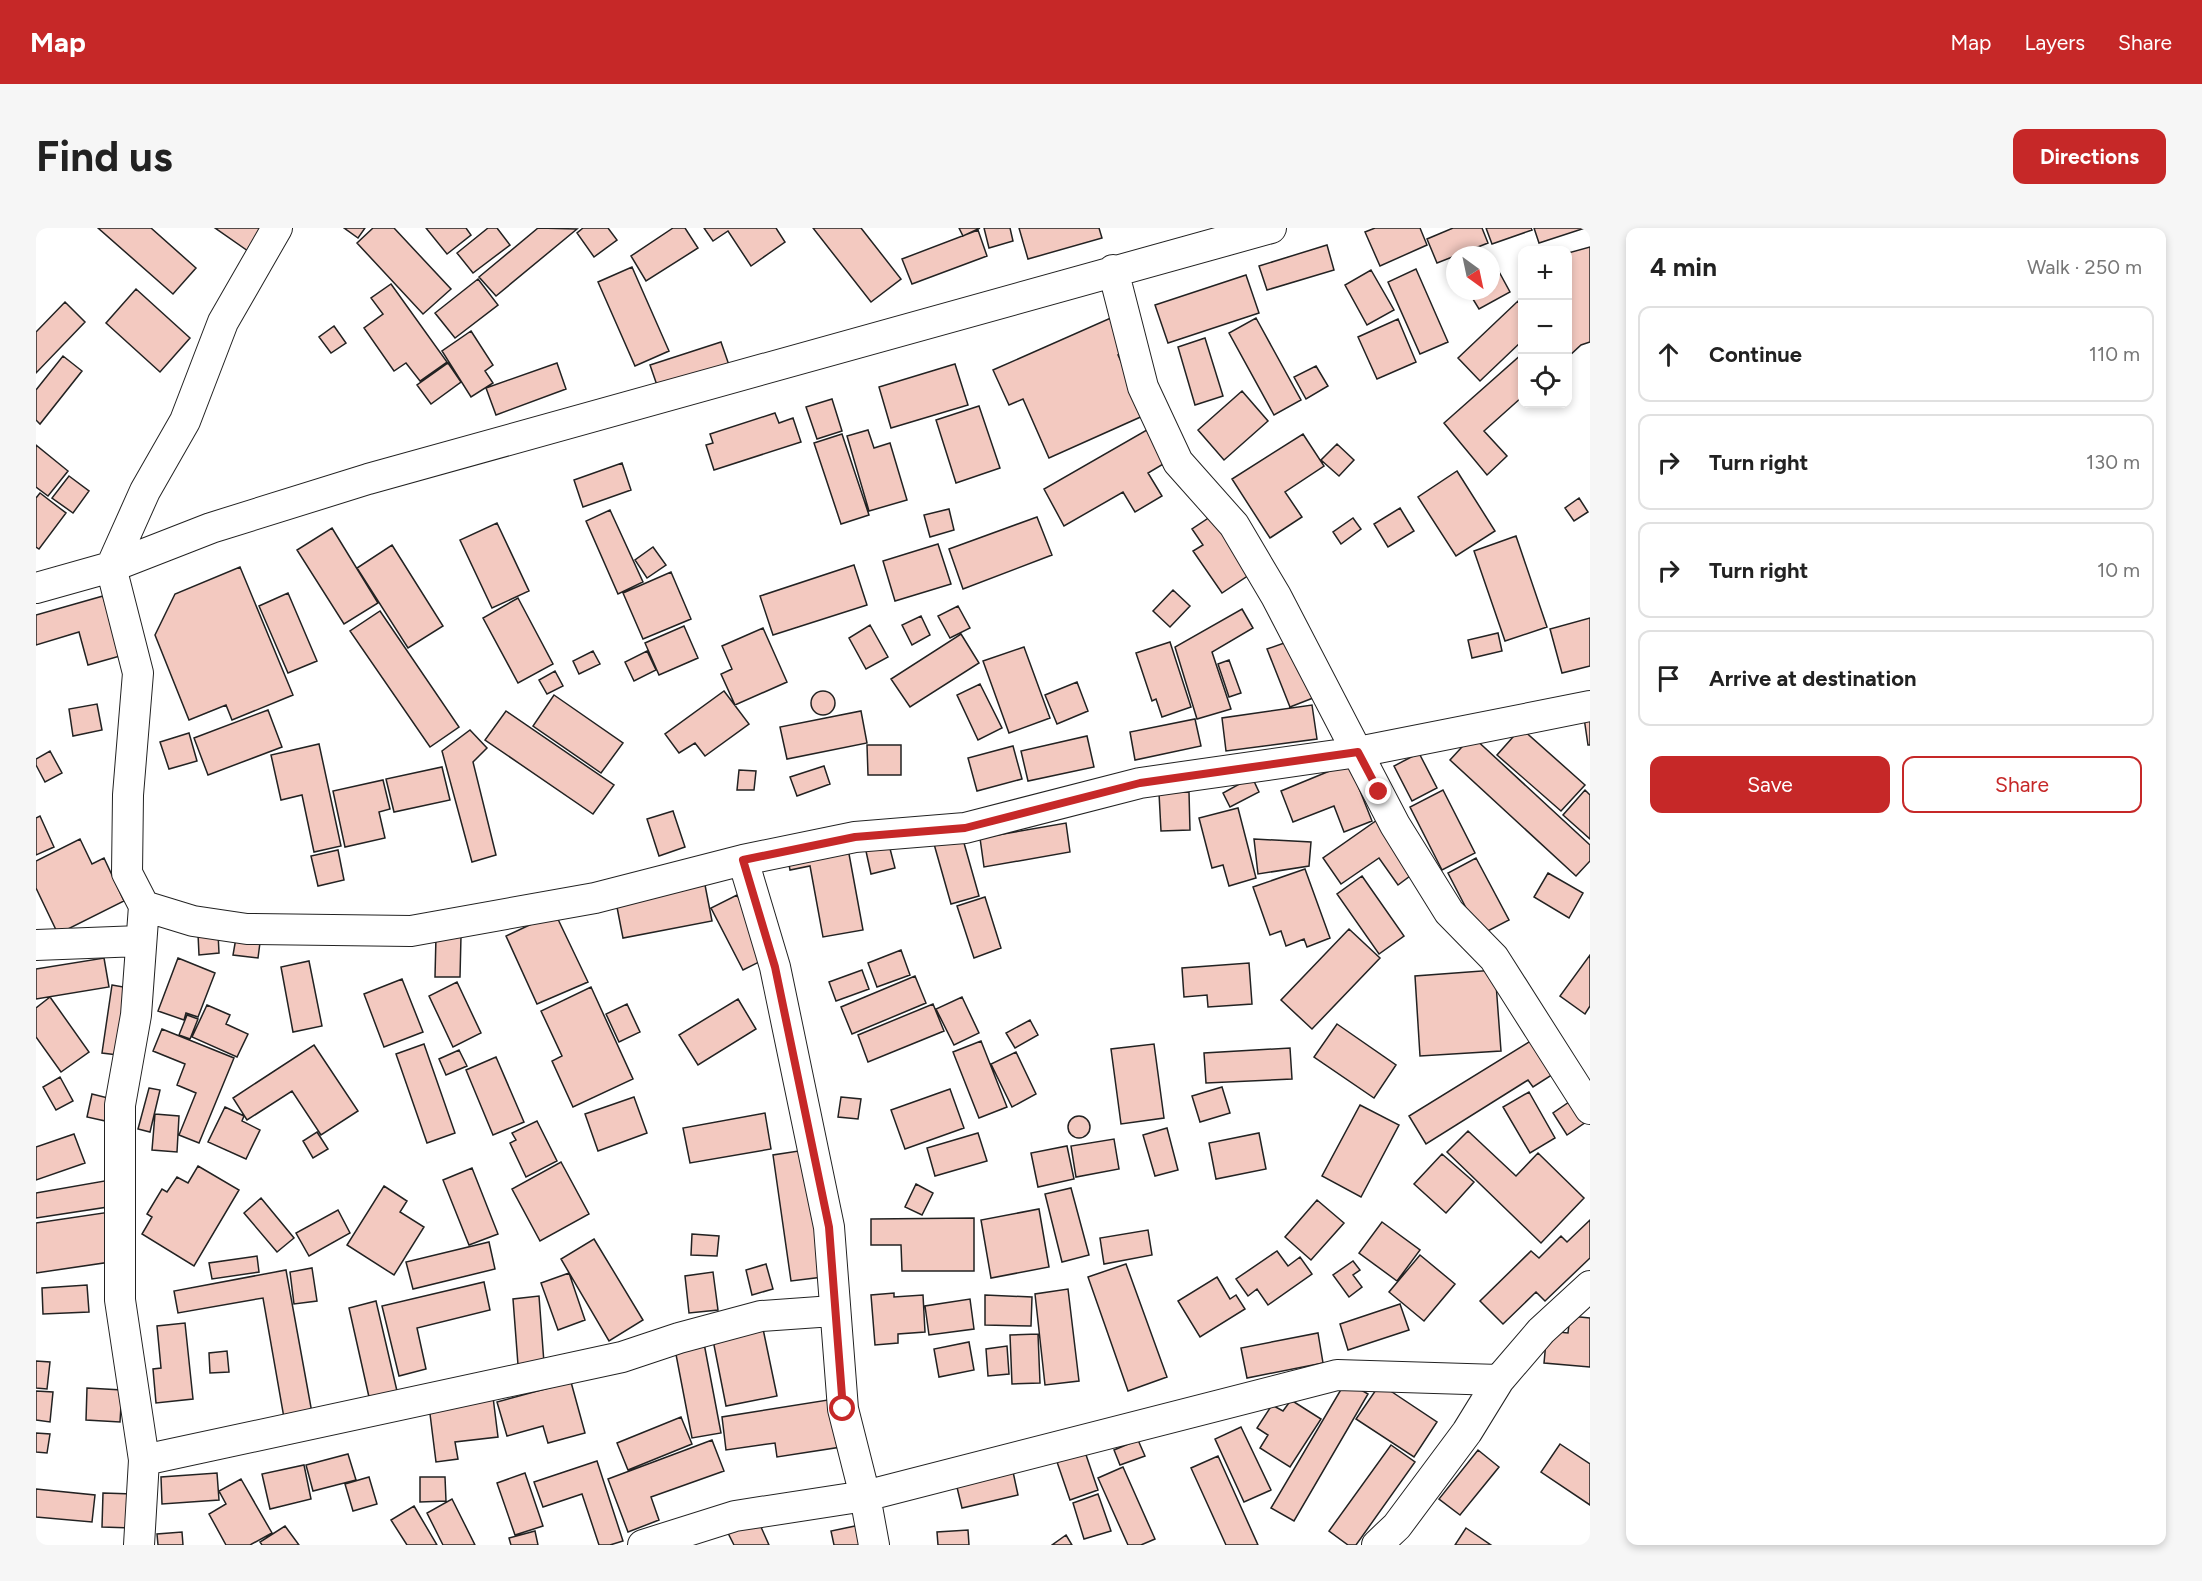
<!DOCTYPE html>
<html lang="en">
<head>
<meta charset="utf-8">
<style>
  body { margin:0; font-family:Figtree,sans-serif; background:#f6f6f6; color:#222 }
  .controls { position:absolute; right:18px; top:18px; display:grid; overflow:hidden; border-radius:12px; box-shadow:0 3px 9px #0003 }
  .controls button { width:54px; height:54px; display:grid; place-items:center; padding:0; border:0; border-bottom:2px solid #e0e0e0; background:#fff; color:#222; font:30px sans-serif }
  .compass { position:absolute; left:1410px; top:18px; width:54px; height:54px; border-radius:50%; background:#fff; box-shadow:0 3px 9px #0003; rotate:147deg }
  .stop { position:absolute; width:18px; height:18px; margin:-14px; border:4px solid #c62828; border-radius:50%; background:#fff }
  .stop.end { background:#c62828; border-color:#fff; box-shadow:0 2px 6px #0008 }
  .list { margin:0; padding:0; list-style:none }
  h2 { display:flex; justify-content:space-between; align-items:center; height:78px; margin:0; padding:0 24px; font-size:26px }
  h2 small { font-size:20px; font-weight:400; color:#767676 }
  .list li { display:grid; grid-template-columns:39px 1fr auto; gap:18px; align-items:center; box-sizing:border-box; height:96px; margin:0 12px 12px; padding:0 12px; border:2px solid #e0e0e0; border-radius:12px }
  .list b { display:block; font-size:22px; white-space:nowrap }
  .list em { font-size:20px; font-style:normal; color:#767676 }
  .actions { display:flex; gap:12px; padding:18px 24px }
  .actions a { flex:1; padding:14px 0; border:2px solid #c62828; border-radius:12px; text-align:center; font-size:21px; color:#c62828 }
  .actions .main { background:#c62828; color:#fff }
  .icon { flex:none; width:33px; height:33px; fill:none; stroke:currentColor; stroke-width:2; stroke-linecap:round; stroke-linejoin:round }
  .map { position:relative; flex:none; width:1554px; height:1317px; overflow:hidden; border-radius:12px }
  header { display:flex; align-items:center; gap:36px; box-sizing:border-box; height:84px; padding:0 30px; background:#c62828; color:#fff }
  header strong { font-size:28px }
  nav { display:flex; gap:33px; margin-inline-start:auto; font-size:21px }
  .intro { display:flex; align-items:center; justify-content:space-between; box-sizing:border-box; height:144px; padding:0 36px }
  h1 { margin:0; font-size:42px }
  .button { padding:15px 27px; border-radius:12px; background:#c62828; color:#fff; font-size:21px; font-weight:700 }
  main { display:flex; gap:36px; padding:0 36px }
  aside { flex:1; background:#fff; border-radius:12px; box-shadow:0 3px 9px #0003 }
  .map>svg:first-child { display:block }
</style>
</head>
<body>
<header>
<strong>Map</strong>
<nav><a>Map</a><a>Layers</a><a>Share</a></nav>
</header>
<div class="intro"><h1>Find us</h1><a class="button">Directions</a></div>
<main>
<div class="map">
<svg width="1554" height="1317" viewBox="0 0 1554 1317">
  <rect width="100%" height="100%" fill="#fff"/>
  <path fill="#f3c9c0" stroke="#222" stroke-width="1.5" d="M62,0H115L160,40L137,66Z
    M179,0H228L212,23Z
    M308,0H329L322,10Z
    M337,0H358L415,61L387,86L321,15Z
    M390,0H430L435,7L411,26Z
    M452,0H461L474,17L437,45L421,25Z
    M502,0L541,1L460,68L443,49Z
    M547,0H572L581,12L558,29L541,5Z
    M637,0H649L662,20L610,53L595,28Z
    M668,0H740L749,14L715,38L692,3L677,13Z
    M777,0H825L865,51L835,74Z
    M923,0H944L927,8Z
    M948,0H974L977,13L953,20Z
    M983,0H1063L1066,10L992,31Z
    M1339,0H1384L1391,17L1344,38L1329,4Z
    M1417,0H1446L1452,15L1401,35L1391,11Z
    M1450,0H1495L1496,2L1456,16Z
    M1498,0H1549L1503,15Z
    M942,2L951,28L876,56L866,31Z
    M1291,17L1298,42L1231,62L1223,38Z
    M1554,19V114L1545,117L1532,129V25Z
    M1455,29L1474,64L1443,81L1432,63H1455Z
    M596,39L633,123L599,138L562,54Z
    M1380,41L1412,114L1384,126L1352,54Z
    M1335,42L1358,82L1331,97L1309,57Z
    M1210,47L1223,85L1132,115L1119,77Z
    M442,51L462,77L419,110L399,85Z
    M355,56L411,134L384,153L370,135L358,143L328,100L347,86L335,70Z
    M100,61L154,110L124,144L70,95Z
    M1482,73L1486,78V113L1444,153L1422,130Z
    M29,74L49,94L0,145V104Z
    M1077,89L1091,123L1082,127L1109,187L1013,230L987,171L973,177L957,142Z
    M1220,90L1265,172L1238,187L1193,105Z
    M1362,91L1380,134L1341,151L1322,109Z
    M298,98L310,115L295,125L283,109Z
    M435,103L457,137L449,143L457,155L435,169L406,123Z
    M1169,110L1187,168L1159,177L1142,119Z
    M685,114L694,140L623,163L614,137Z
    M1486,126V169L1448,203L1471,228L1451,247L1408,195Z
    M27,128L46,143L4,196L0,192V162Z
    M412,135L425,154L395,176L381,157Z
    M521,135L530,161L460,187L450,160Z
    M919,136L932,177L855,200L843,159Z
    M1280,138L1292,158L1270,171L1258,149Z
    M1206,163L1232,193L1188,232L1162,202Z
    M796,171L806,203L781,211L770,179Z
    M943,178L964,240L920,255L900,192Z
    M739,185L743,195L757,190L765,214L678,242L670,217L677,215L674,206Z
    M1116,199L1134,232L1112,245L1126,268L1099,284L1087,264L1028,298L1008,261Z
    M832,202L838,220L854,215L871,272L833,283L811,208Z
    M806,206L833,287L805,296L778,215Z
    M1267,206L1288,238L1249,264L1266,289L1234,310L1196,251Z
    M1301,216L1318,232L1303,248L1285,232Z
    M0,217L32,243L12,268L0,259Z
    M586,235L595,262L547,279L538,252Z
    M1421,243L1459,303L1420,328L1382,269Z
    M33,248L53,263L37,285L16,270Z
    M4,265L30,285L3,321L0,319V270Z
    M1543,270L1552,284L1538,293L1529,280Z
    M1364,280L1378,303L1352,319L1338,296Z
    M913,281L918,302L894,309L888,287Z
    M574,282L607,354L582,366L550,293Z
    M1180,285L1219,343L1186,365L1157,323L1167,317L1156,301Z
    M1001,289L1016,327L927,361L913,321Z
    M1317,290L1325,301L1305,316L1297,304Z
    M461,295L493,363L456,380L424,312Z
    M296,300L342,375L308,396L261,322Z
    M1480,308L1511,399L1469,413L1438,323Z
    M902,316L915,356L859,373L847,333Z
    M356,317L407,398L372,420L321,340Z
    M617,319L630,337L611,350L599,332Z
    M818,337L831,377L737,407L724,368Z
    M204,339L257,467L196,492L190,477L153,492L119,407L139,366Z
    M635,344L655,391L607,411L587,365Z
    M1137,362L1154,378L1134,399L1117,383Z
    M252,365L281,433L252,445L223,378Z
    M67,368L84,428L52,437L43,404L0,417V387Z
    M482,370L517,436L482,455L447,390Z
    M922,378L934,400L914,410L902,388Z
    M1206,381L1217,400L1176,424L1195,481L1161,491L1139,419Z
    M344,383L423,499L394,519L314,403Z
    M885,388L894,407L876,417L866,397Z
    M1554,390V438L1526,445L1514,401Z
    M834,397L852,429L830,441L813,410Z
    M648,398L662,430L623,447L609,415Z
    M727,400L751,454L699,477L685,446L696,441L686,418Z
    M1462,405L1466,423L1436,430L1432,412Z
    M925,406L943,435L874,479L855,451Z
    M1254,413L1277,470L1254,479L1231,421Z
    M1134,414L1155,479L1126,489L1120,471L1116,473L1100,425Z
    M988,419L1014,490L973,505L947,433Z
    M557,423L564,436L543,446L537,433Z
    M611,423L620,442L598,453L589,434Z
    M1193,432L1205,465L1193,469L1182,436Z
    M519,443L527,458L511,466L503,452Z
    M1041,454L1052,483L1021,496L1009,467Z
    M944,456L966,500L942,512L921,467Z
    M688,463L713,496L669,528L659,515L643,525L629,506Z
    M775 475a12 12 0 1 1 24 0a12 12 0 1 1-24 0Z
    M518,467L587,515L565,545L497,498Z
    M61,476L66,502L37,508L33,481Z
    M1276,477L1281,511L1190,523L1186,490Z
    M232,482L246,519L172,547L158,510Z
    M1554,482V517H1552L1547,483Z
    M470,483L578,557L557,586L449,512Z
    M825,483L831,515L751,531L744,499Z
    M1159,491L1165,518L1099,532L1094,504Z
    M1485,500L1549,557L1525,583L1461,527Z
    M434,502L451,520L437,534L460,627L436,634L406,523Z
    M153,505L161,533L133,541L124,514Z
    M1051,508L1058,539L992,553L985,523Z
    M1436,508L1554,617V633L1540,648L1414,532Z
    M283,516L305,618L278,624L266,567L245,572L235,527Z
    M831,517H865V547H832Z
    M977,518L986,551L941,563L932,530Z
    M14,523L26,545L9,554L0,537V531Z
    M1383,525L1401,560L1376,573L1358,538Z
    M1313,535L1336,593L1308,604L1298,578L1257,594L1245,563Z
    M788,538L794,556L761,568L754,549Z
    M406,539L414,572L358,584L350,551Z
    M703,542L720,543L718,562H701Z
    M1216,549L1223,564L1194,579L1187,565Z
    M347,552L354,581L343,584L349,610L309,619L297,563Z
    M1407,562L1439,625L1406,642L1374,579Z
    M1549,562L1554,567V611L1527,587Z
    M1153,564L1154,602L1125,603L1123,565Z
    M1202,580L1220,650L1193,658L1187,637L1176,640L1163,590Z
    M637,583L649,619L623,628L611,591Z
    M4,588L18,619L0,627V590Z
    M1344,590L1382,642L1362,657L1343,630L1305,656L1287,630Z
    M1030,595L1034,624L948,639L944,610Z
    M926,608L943,668L915,676L898,616Z
    M851,609L859,640L835,646L828,614Z
    M44,611L56,636L68,630L88,673L22,706L0,660V633Z
    M1218,611L1275,614L1273,638L1222,646Z
    M811,615L827,702L787,709L774,638L754,642L751,626Z
    M302,622L308,652L282,658L275,628Z
    M1440,630L1473,692L1444,707L1412,645Z
    M1269,641L1294,710L1271,719L1268,711L1250,718L1245,703L1234,707L1217,659Z
    M1512,645L1547,665L1533,690L1498,669Z
    M1326,648L1368,708L1343,726L1301,666Z
    M669,657L676,693L587,710L580,674Z
    M701,667L733,729L707,742L675,680Z
    M949,669L965,720L938,730L921,678Z
    M519,685L552,754L501,776L470,708Z
    M1313,701L1344,730L1276,801L1245,772Z
    M201,704L225,707L222,730L197,727Z
    M182,705L183,725L163,727L162,706Z
    M400,708H425L424,749H399Z
    M865,722L874,747L841,759L832,735Z
    M1554,727V778L1549,786L1524,768Z
    M68,730L73,759L0,771V741Z
    M142,730L179,745L162,789L150,785L148,792L122,783Z
    M273,733L286,798L257,804L245,739Z
    M1213,735L1216,776L1172,779L1171,767L1148,769L1146,740Z
    M826,742L833,761L800,773L793,754Z
    M1459,742L1465,823L1384,828L1379,748Z
    M879,748L890,775L816,806L805,779Z
    M366,751L387,804L348,819L328,766Z
    M421,754L445,805L417,819L393,768Z
    M76,757L99,761L90,828L66,825Z
    M555,759L597,851L537,879L516,833L526,828L505,783Z
    M14,769L53,824L25,844L0,809V780Z
    M926,769L943,805L918,817L900,781Z
    M702,771L720,801L662,837L643,807Z
    M591,776L604,804L583,814L570,786Z
    M897,776L908,803L832,834L822,807Z
    M171,777L194,787L190,796L212,806L201,829L156,809Z
    M151,787L162,791L154,811L143,807Z
    M994,792L1002,807L979,820L970,805Z
    M1301,796L1360,837L1338,870L1278,829Z
    M126,801L198,830L163,915L143,907L160,865L141,857L149,836L117,823Z
    M1501,809L1522,843L1497,859L1492,852L1390,916L1373,888Z
    M945,813L971,879L943,890L917,824Z
    M388,816L419,905L391,915L360,826Z
    M1118,816L1128,890L1085,896L1075,821Z
    M278,817L322,883L285,907L256,863L211,892L197,870Z
    M1254,820L1256,851L1170,855L1168,825Z
    M423,822L431,838L410,847L403,831Z
    M980,824L1000,866L976,879L955,836Z
    M460,829L488,894L457,907L430,842Z
    M24,849L37,873L20,882L7,859Z
    M1186,859L1194,885L1164,894L1156,868Z
    M113,860L124,862L114,904L102,901Z
    M914,861L928,900L869,921L855,882Z
    M1493,864L1519,910L1494,925L1467,879Z
    M56,866L80,872L74,894L51,889Z
    M598,869L611,905L562,923L549,886Z
    M805,869L825,871L822,891L802,889Z
    M1536,872L1550,894L1531,907L1517,885Z
    M1324,877L1363,897L1325,969L1286,948Z
    M189,879L208,888L206,893L224,902L210,931L172,914Z
    M729,885L735,921L654,935L647,900Z
    M119,886L143,888L141,924L116,922Z
    M1032 899a11 11 0 1 1 22 0a11 11 0 1 1-22 0Z
    M501,893L521,933L490,949L474,915L480,912L476,905Z
    M1131,900L1142,942L1119,948L1107,907Z
    M1432,903L1480,948L1502,925L1548,970L1505,1015L1411,924Z
    M281,904L292,921L277,930L267,913Z
    M942,905L951,933L899,948L891,920Z
    M1223,905L1230,941L1180,951L1173,915Z
    M38,906L49,935L0,952V919Z
    M1078,911L1083,941L1040,949L1035,918Z
    M1031,918L1038,951L1002,959L995,925Z
    M769,922L787,1049L755,1053L737,927Z
    M1406,926L1438,954L1410,985L1378,956Z
    M525,934L553,986L504,1013L476,961Z
    M162,938L203,962L158,1038L106,1006L116,989L111,986L126,961L131,964L141,949L152,955Z
    M436,940L462,1006L433,1017L407,952Z
    M74,952L78,978L0,990V965Z
    M880,956L897,965L886,987L869,979Z
    M348,958L371,973L364,984L388,999L358,1047L311,1017Z
    M1035,960L1053,1027L1026,1034L1009,966Z
    M225,970L258,1010L241,1024L208,985Z
    M1281,972L1308,995L1275,1032L1249,1009Z
    M1003,981L1013,1039L955,1050L945,992Z
    M302,982L314,1005L273,1028L260,1005Z
    M74,984L81,1033L0,1045V995Z
    M938,990V1043H866L865,1017H835V991Z
    M1554,992V1030L1509,1073L1500,1064L1467,1096L1444,1073L1495,1023L1503,1030L1525,1008L1531,1014Z
    M1346,994L1384,1022L1361,1053L1323,1025Z
    M1112,1002L1116,1027L1068,1036L1064,1010Z
    M656,1006L683,1008L681,1028L655,1027Z
    M558,1011L607,1092L573,1113L525,1031Z
    M453,1014L459,1041L377,1061L370,1034Z
    M1241,1023L1252,1038L1264,1029L1276,1046L1232,1077L1221,1061L1212,1068L1200,1051Z
    M1384,1027L1419,1056L1388,1093L1353,1064Z
    M221,1028L223,1044L176,1051L173,1035Z
    M1317,1033L1324,1042L1317,1047L1326,1059L1313,1069L1297,1047Z
    M730,1036L737,1061L716,1067L710,1042Z
    M1090,1036L1131,1149L1092,1163L1052,1049Z
    M276,1040L281,1073L258,1076L254,1044Z
    M250,1042L276,1185L248,1190L227,1070L142,1085L138,1063Z
    M677,1044L682,1082L653,1085L649,1048Z
    M533,1045L549,1092L522,1102L505,1055Z
    M1181,1049L1194,1071L1200,1067L1209,1081L1164,1109L1142,1073Z
    M448,1054L454,1082L381,1100L390,1141L363,1148L346,1078Z
    M51,1057L53,1084L7,1086L6,1060Z
    M1032,1061L1043,1153L1009,1157L999,1066Z
    M858,1065V1069L887,1067L889,1104L862,1106V1115L839,1117L835,1067Z
    M949,1067L996,1069L995,1098L949,1097Z
    M503,1068L508,1135L482,1137L477,1071Z
    M934,1071L938,1101L893,1107L889,1078Z
    M340,1073L361,1163L333,1169L313,1080Z
    M1364,1076L1373,1102L1312,1122L1304,1096Z
    M1534,1088L1554,1090V1139L1508,1135L1511,1103L1532,1105Z
    M149,1095L157,1171L120,1175L117,1141L125,1140L121,1098Z
    M726,1096L741,1168L690,1178L676,1107Z
    M1282,1105L1287,1135L1211,1150L1205,1120Z
    M1002,1106L1004,1155L976,1156L974,1107Z
    M667,1110L685,1205L656,1210L638,1116Z
    M933,1114L938,1142L903,1149L898,1121Z
    M971,1118L973,1146L952,1148L950,1121Z
    M191,1123L193,1144L174,1145L173,1125Z
    M0,1133L14,1134L11,1161L0,1160Z
    M1310,1153L1332,1166L1258,1293L1235,1280Z
    M535,1154L549,1205L512,1215L507,1198L471,1208L461,1174Z
    M1344,1156L1401,1194L1378,1229L1320,1191Z
    M51,1160L86,1162L84,1194L50,1192Z
    M0,1163L17,1164L14,1194L0,1192Z
    M457,1169L462,1209L419,1214L422,1231L400,1234L393,1178Z
    M798,1171L805,1219L741,1229L739,1215L690,1222L686,1189Z
    M1255,1172L1285,1191L1254,1239L1224,1220L1232,1207L1221,1200L1236,1177L1247,1183Z
    M645,1189L656,1216L592,1242L581,1215Z
    M1205,1199L1235,1262L1208,1274L1179,1211Z
    M0,1205L14,1206L11,1225L0,1224Z
    M676,1212L688,1243L615,1269L623,1292L592,1304L572,1251Z
    M1102,1212L1109,1228L1084,1237L1078,1222Z
    M1524,1216L1554,1236V1277L1505,1244Z
    M1355,1217L1379,1234L1320,1317H1312L1293,1303Z
    M1047,1218L1062,1262L1034,1272L1019,1228Z
    M1442,1222L1463,1239L1424,1287L1403,1271Z
    M312,1226L320,1252L277,1263L270,1237Z
    M1182,1228L1222,1317H1190L1155,1240Z
    M561,1233L587,1313L574,1317H563L546,1266L507,1279L498,1254Z
    M268,1237L275,1271L234,1281L226,1246Z
    M976,1239L982,1267L926,1280L919,1251Z
    M1087,1239L1119,1311L1105,1317H1092L1062,1250Z
    M181,1245L183,1272L126,1276L125,1249Z
    M489,1245L507,1298L479,1307L461,1255Z
    M333,1249L341,1276L317,1283L309,1256Z
    M384,1249H409L410,1273L384,1274Z
    M205,1251L236,1305L214,1317H190L173,1286L190,1276L183,1263Z
    M0,1261L59,1267L56,1294L0,1289Z
    M67,1265L97,1266L96,1300L66,1299Z
    M1062,1266L1075,1303L1048,1311L1037,1275Z
    M416,1271L439,1317H407L391,1285Z
    M378,1278L401,1317H371L355,1292Z
    M721,1290L733,1317H698L691,1303Z
    M824,1297L828,1317H798L795,1303Z
    M249,1298L263,1317H226L224,1314Z
    M1430,1300L1455,1317H1419Z
    M932,1302L933,1317H902L901,1304Z
    M499,1303L502,1317H475L473,1310Z
    M146,1304L147,1317H122L121,1306Z
    M1030,1307L1036,1317H1016Z"/>
  <g fill="none" stroke-linecap="round" stroke-linejoin="round">
    <defs>
      <path id="street" d="M1077,42L1107,159L1142,234L1198,297L1240,368L1359,597L1413,684L1458,730L1554,881
        M0,360L75,339L175,300L332,251L1235,0
        M707,632L739,739L793,999L807,1181L829,1268L838,1317
        M108,678L157,693L211,701L375,703L559,670L707,632L819,609L929,600L1104,555L1322,524L1554,478
        M0,717L104,713
        M108,1232L586,1129L643,1110L725,1088L797,1083
        M103,1317L108,1232L84,1072V877L100,787L108,678L91,645L92,567L102,445L75,339L109,263L149,193L187,94L241,0
        M607,1317L699,1288L829,1268L1301,1147L1463,1152
        M1341,1317L1361,1298L1431,1204L1463,1152L1505,1103L1554,1058"/>
    </defs>
    <use href="#street" stroke="#222" stroke-width="32"/>
    <use href="#street" stroke="#fff" stroke-width="30"/>
  </g>
  <g fill="none" stroke-linecap="round" stroke-linejoin="round">
    <path stroke="#c62828" stroke-width="8" d="M807,1181L793,999L739,739L707,632L819,609L929,600L1104,555L1322,524L1343,564"/>
  </g>
</svg>
<div class="controls">
<button>+</button>
<button>−</button>
<button><svg class="icon" aria-label="locate" viewBox="0 0 24 24"><circle cx="12" cy="12" r="6"/><path d="M12 2v4M12 18v4M2 12h4M18 12h4"/></svg></button>
</div>
<svg class="compass" viewBox="-18 -18 36 36"><path d="M0-13l5 13h-10z" fill="#e53935"/><path d="M0 13l5-13h-10z" fill="#767676"/></svg>
<div class="stop" style="left:807px;top:1181px"></div>
<div class="stop end" style="left:1343px;top:564px"></div>
</div>
<aside>
<h2>4 min<small>Walk · 250 m</small></h2>
<ul class="list">
<li><svg class="icon" aria-label="ahead" viewBox="0 0 24 24"><path d="M12 20V5M6 11l6-6 6 6"/></svg><div><b>Continue</b></div><em>110 m</em></li>
<li><svg class="icon" aria-label="right" viewBox="0 0 24 24"><path d="M7 20v-9h11M14 6l5 5-5 5"/></svg><div><b>Turn right</b></div><em>130 m</em></li>
<li><svg class="icon" aria-label="right" viewBox="0 0 24 24"><path d="M7 20v-9h11M14 6l5 5-5 5"/></svg><div><b>Turn right</b></div><em>10 m</em></li>
<li><svg class="icon" aria-label="arrive" viewBox="0 0 24 24"><path d="M6 21V4h12l-3 4 3 4H6"/></svg><div><b>Arrive at destination</b></div></li>
</ul>
<div class="actions"><a class="main">Save</a><a>Share</a></div>
</aside>
</main>
</body>
</html>
